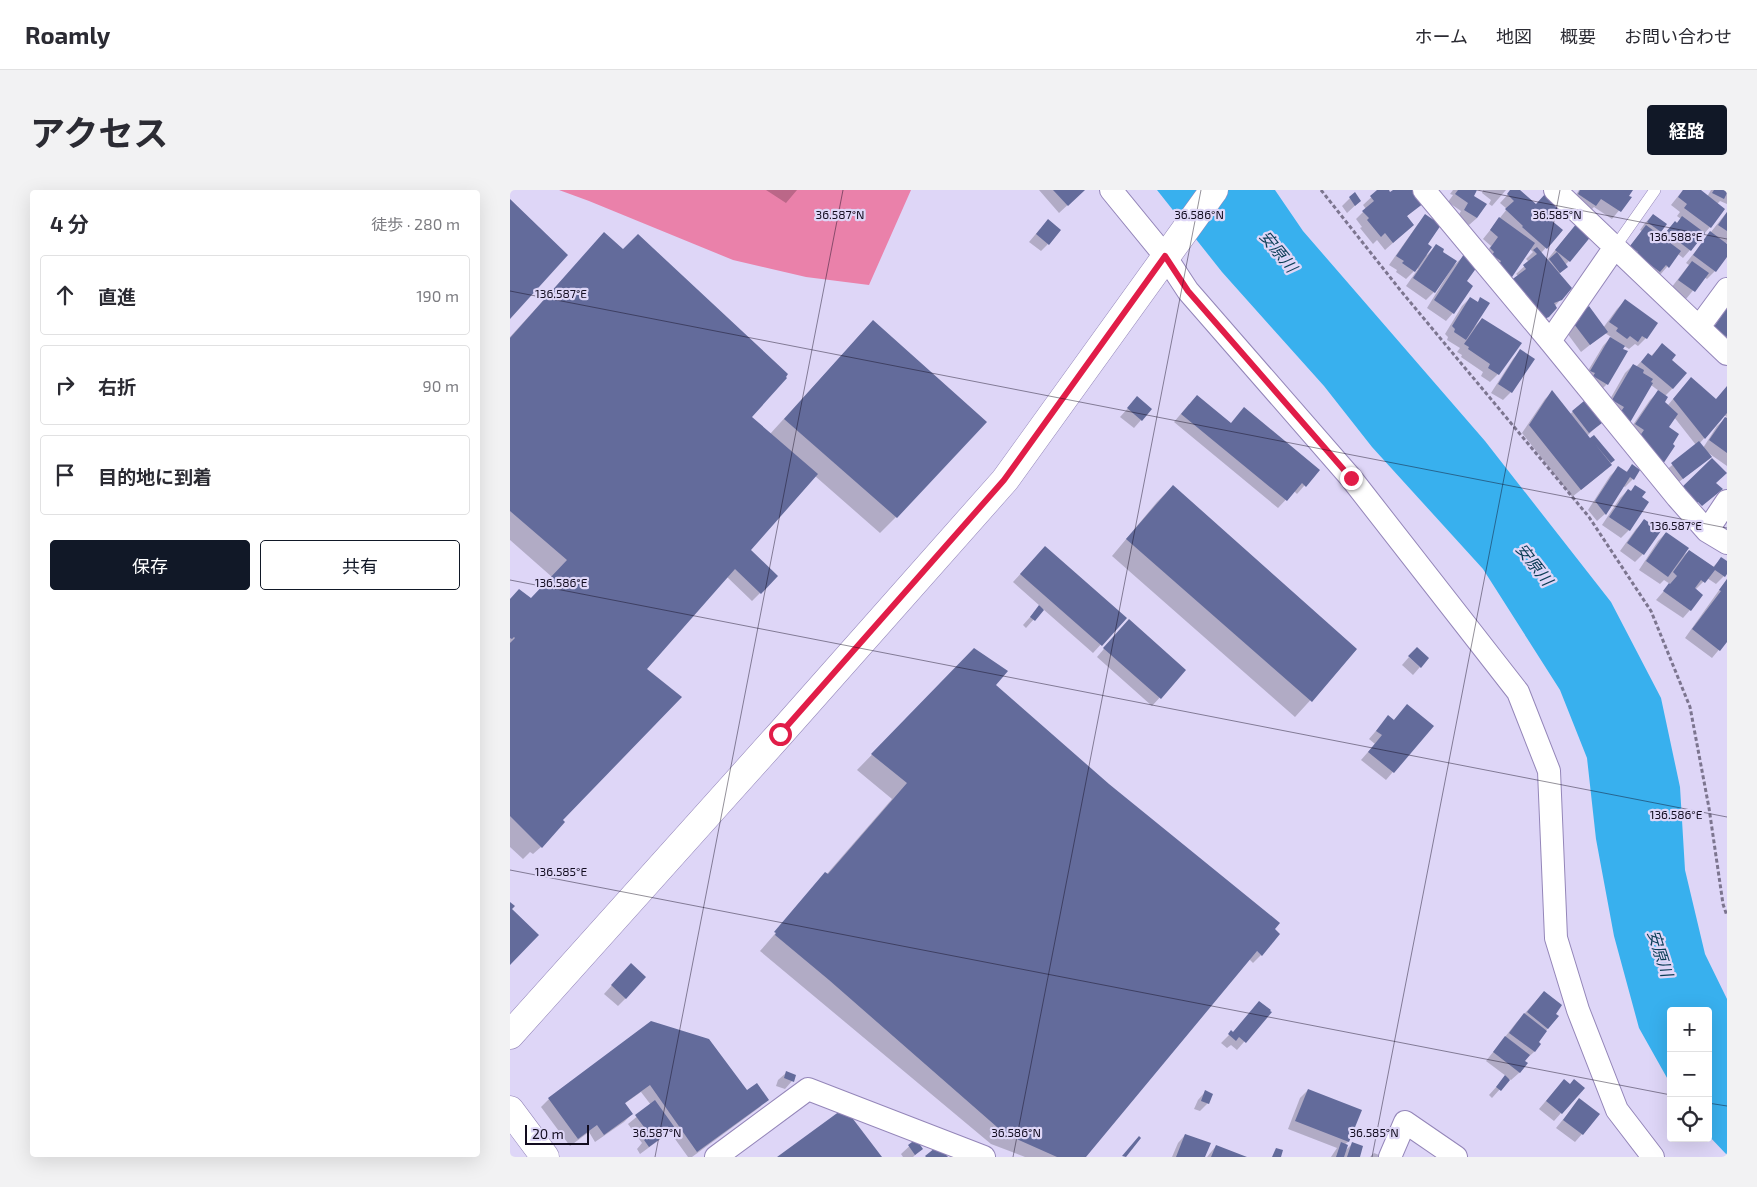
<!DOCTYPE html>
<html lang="ja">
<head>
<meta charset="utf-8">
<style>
  body { margin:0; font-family:"Exo 2","Noto Sans JP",sans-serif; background:#f2f2f3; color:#2b2b33 }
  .controls { position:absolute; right:15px; bottom:15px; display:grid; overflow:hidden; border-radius:5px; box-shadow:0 5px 20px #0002 }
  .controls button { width:45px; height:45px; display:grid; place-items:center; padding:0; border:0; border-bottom:1px solid #e1e1e2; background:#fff; color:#2b2b33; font:25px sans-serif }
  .scale { position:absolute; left:15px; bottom:12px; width:64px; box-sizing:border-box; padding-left:5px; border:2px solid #120c1f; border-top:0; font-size:14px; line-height:18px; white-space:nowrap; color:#120c1f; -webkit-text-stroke:4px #ded6f7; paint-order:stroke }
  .stop { position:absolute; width:15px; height:15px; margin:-11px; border:4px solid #e11d48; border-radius:50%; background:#fff }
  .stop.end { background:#e11d48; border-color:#fff; box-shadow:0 1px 5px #0008 }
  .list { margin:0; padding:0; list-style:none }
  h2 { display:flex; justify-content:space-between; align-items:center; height:65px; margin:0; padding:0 20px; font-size:21px }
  h2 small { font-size:16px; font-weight:400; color:#7c7c81 }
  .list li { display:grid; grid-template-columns:32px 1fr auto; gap:15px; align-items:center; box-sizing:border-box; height:80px; margin:0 10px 10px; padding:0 10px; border:1px solid #e1e1e2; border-radius:5px }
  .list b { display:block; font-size:19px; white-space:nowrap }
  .list em { font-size:16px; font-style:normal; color:#7c7c81 }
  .actions { display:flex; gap:10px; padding:15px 20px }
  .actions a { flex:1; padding:11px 0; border:1px solid #111827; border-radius:5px; text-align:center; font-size:18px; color:#111827 }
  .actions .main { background:#111827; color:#fff }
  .icon { flex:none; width:28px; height:28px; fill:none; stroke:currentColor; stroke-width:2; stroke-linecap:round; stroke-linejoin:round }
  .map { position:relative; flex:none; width:1217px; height:967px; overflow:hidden; border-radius:5px }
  header { display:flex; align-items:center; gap:30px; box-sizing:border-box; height:70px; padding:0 25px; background:#fff; border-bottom:1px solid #e1e1e2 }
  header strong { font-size:24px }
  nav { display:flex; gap:28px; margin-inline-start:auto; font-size:18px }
  .intro { display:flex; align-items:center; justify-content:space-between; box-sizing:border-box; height:120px; padding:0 30px }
  h1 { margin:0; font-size:35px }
  .button { padding:12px 22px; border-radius:5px; background:#111827; color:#fff; font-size:18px; font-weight:700 }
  main { display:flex; gap:30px; padding:0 30px }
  aside { flex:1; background:#fff; border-radius:5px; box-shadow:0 5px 20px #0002 }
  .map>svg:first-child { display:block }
</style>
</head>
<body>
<header>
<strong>Roamly</strong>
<nav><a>ホーム</a><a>地図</a><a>概要</a><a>お問い合わせ</a></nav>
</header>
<div class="intro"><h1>アクセス</h1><a class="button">経路</a></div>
<main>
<aside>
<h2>4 分<small>徒歩 · 280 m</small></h2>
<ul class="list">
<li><svg class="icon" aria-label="ahead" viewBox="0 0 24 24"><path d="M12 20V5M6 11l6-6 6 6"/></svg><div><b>直進</b></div><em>190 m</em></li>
<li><svg class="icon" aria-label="right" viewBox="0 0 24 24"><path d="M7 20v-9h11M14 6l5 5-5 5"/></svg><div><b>右折</b></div><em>90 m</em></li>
<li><svg class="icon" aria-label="arrive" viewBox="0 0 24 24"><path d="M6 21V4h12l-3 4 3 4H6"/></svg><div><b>目的地に到着</b></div></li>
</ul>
<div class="actions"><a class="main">保存</a><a>共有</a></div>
</aside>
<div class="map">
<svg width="1217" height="967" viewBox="0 0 1217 967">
  <rect width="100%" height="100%" fill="#ded6f7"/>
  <path fill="#ea81aa" d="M49,0H401L359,95L296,87L223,70L79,11Z"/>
  <path fill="#38b0ee" d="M647,0H765L793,41L975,251L1101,412L1151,508L1170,597L1175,680L1195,764L1217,809V965L1198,945V821H1161V895L1129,838L1104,746L1086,649L1077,568L1050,500L973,379L862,257L814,196L712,82Z"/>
  <path fill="#0003" fill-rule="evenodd" d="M256,0H287L276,13Z
    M529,0H574L549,23Z
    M869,0H877L880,4L885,0H902L904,20L896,27L903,35L875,60L867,50L863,54L850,38L852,37L846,29L856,19L853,15Z
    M943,0H966L962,6L967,28L959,35L947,28L951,21L938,12L943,5L940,4Z
    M973,0H996L982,16L979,14L981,10L972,3Z
    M1002,0H1008L1051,41L1031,63L1037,70L1059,43V71L1055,75L1056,77L1049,84L1051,109L1045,116L1006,84L1019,72L1016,69L1023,62L1020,59L999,89L973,67L981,56L973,49L997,19L990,13Z
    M1069,0H1121L1118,6L1120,7L1102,29L1084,17L1077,24L1061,13Z
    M1173,0H1188L1197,7L1201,0H1217V14L1210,11L1207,14L1213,19L1200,37L1173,68L1168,64L1150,85L1113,65L1132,41L1130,40L1135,33L1143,25L1150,41L1147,44L1151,48L1165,32L1167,33L1171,29L1167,26L1170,22L1161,15Z
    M844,4L850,11L837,23L832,16Z
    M1217,22V52L1205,81L1197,89L1194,87L1176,109L1161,98L1179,75L1176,73Z
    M915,26L916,64L917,65L927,55L931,62L945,72L924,102L916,110L896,96L908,79L907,78L896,89L886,82L887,80L879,75L908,34Z
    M530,39L538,54L531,61L519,52Z
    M94,44L240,227L260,244L363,131L386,327L370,343L305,286L234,366L267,386L242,411L216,386L135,479L51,630L31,657L23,664L20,662L13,669L0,657V410H20L42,387L0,350V147Z
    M954,66L955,91L943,123L936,131L917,118L943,76Z
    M960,108L967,113L971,109L963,138L972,129L1010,154L988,184L980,192L971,186L973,182L951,167L952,165L947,162L950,158L937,150L938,147L935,144L952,116Z
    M1115,111L1146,133L1136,148L1128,156L1125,154L1119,159L1114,156L1111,159L1116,162L1097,194L1089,202L1073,189L1093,156L1101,147L1095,143L1071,162L1057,143L1068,126L1093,138L1107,119Z
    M1217,116V154L1197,146Z
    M1152,155L1160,170L1163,198L1155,206L1154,212L1158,215L1173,197L1206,210L1217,198V276L1197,262L1200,267L1164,296L1154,282L1186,255L1164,227L1157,237L1161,254L1118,242L1140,210L1149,201L1141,195L1117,235L1095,218L1115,183L1123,175L1126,177L1138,164L1141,166ZM1214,225L1217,227L1207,236L1193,258L1190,253Z
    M1010,161L1023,169L1001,202L993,210L981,203L1003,169Z
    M1042,202L1060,224L1074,213L1090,233L1077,246L1080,250L1084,246L1103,270L1092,283L1062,307L1012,243L1035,209Z
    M679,214L720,234L808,280L787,304L784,301L768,318L664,232Z
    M620,216L631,230L624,238L610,227Z
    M1122,276L1123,289L1115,297L1113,296L1095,324L1087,331L1078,320L1100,286L1108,278L1115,283Z
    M663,296L846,460L785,527L602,366L647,312Z
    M1118,300L1138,312L1119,340L1111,348L1092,335L1110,308Z
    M1134,331L1133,364L1125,372L1110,361L1126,339Z
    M1156,343L1172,366L1179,361L1203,377L1211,369L1214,386L1206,394L1197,388L1185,400L1180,420L1173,428L1146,410L1160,394L1154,390L1150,394L1129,380L1148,351Z
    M535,357L615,428L583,463L533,419L516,438L513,435L530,416L503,392Z
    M1217,389V450L1202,468L1175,448Z
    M611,439L675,480L642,516L587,467Z
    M899,467L910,477L903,485L892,475Z
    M449,475L484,495L751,765L743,773L739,769L574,967H515L481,954L250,761L382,609L347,580Z
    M897,516L922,536L876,590L851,570L865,554L859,549L871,535L883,531Z
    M113,783L116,808L108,816L94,804Z
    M1034,802L1044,824L1047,826L1027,853L1029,854L1024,862L1014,871L1016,873L1009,883L1001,890L999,889L982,908L979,905L996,886L976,871L1006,833Z
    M760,822L727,860L721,855L717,858L711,853L722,842L723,843Z
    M141,833L237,902L257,909L250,917L182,967H178L160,942L130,964L127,959L132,953L118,934L141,915L131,902L114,914L122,924L114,932L85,952L79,942L60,956L31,917L39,909Z
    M276,883L284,886L282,891L275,899L266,896L268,890Z
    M1059,896L1073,898L1044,931L1029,919L1046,899Z
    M798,900L850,921L838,952L834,955V962L842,954L848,967H821L827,958L778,939L790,908Z
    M695,902L698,913L690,921L684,919L688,910Z
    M1069,910L1072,944L1065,952L1046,938Z
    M675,945L694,967H662L668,953Z
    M405,951L412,959L403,967H393L391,964Z
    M706,956L734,967H697Z
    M864,963L869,965V967H860Z"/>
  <path fill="#636b9b" d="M543,0H575L558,16Z
    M867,0H879L880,2L883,0H904L914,13L897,26L904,35L883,53L875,43L871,47L857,30L859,28L852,21L864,11L860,6Z
    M948,0H967L964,6L977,14L967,28L954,20L958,13L945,4Z
    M1000,0H1010L1026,14L1036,3L1052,17L1041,30L1053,40L1037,59L1012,37L1013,36L995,19L1004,11L997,4Z
    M1070,0H1123L1119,6L1122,7L1111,22L1091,9L1086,16L1068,4Z
    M1173,0H1191L1215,19L1201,38L1174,18L1177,14L1168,7Z
    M1204,0H1217V3L1214,9L1202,3Z
    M845,2L851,11L845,16L839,7Z
    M0,9L58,65L0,129Z
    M1217,22V41L1208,35Z
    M915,24L931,35L918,54L922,57L905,82L892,73L894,71L886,66Z
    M1143,24L1157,34L1151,42L1137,32Z
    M1172,26L1195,43L1181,61L1156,42L1165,31L1167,33Z
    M989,27L1025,53L1000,90L988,76L991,71L982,65L984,62L980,58L988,47L980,40Z
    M538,29L551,40L539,55L526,44Z
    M1067,33L1082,45L1060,72L1045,60Z
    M1136,35L1171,61L1159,78L1156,75L1150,82L1126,64L1128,62L1120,56Z
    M1200,41L1217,54V67L1206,82L1183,65Z
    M94,42L113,59L128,44L278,184L276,187L277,188L242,227L308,284L241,360L268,386L251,404L225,379L137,479L172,507L53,630L55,632L32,658L0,626V453L5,448L4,447L2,449L0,448V409L9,399L21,408L57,370L0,321V148Z
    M926,54L934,59L933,62L947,71L925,103L903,88Z
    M1027,57L1062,98L1052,110L1044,113L1047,118L1039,127L1032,130L1000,91L1016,79L1013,75L1027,64L1023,60Z
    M1047,62L1058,77L1050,83L1039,69Z
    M954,64L967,77L957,91L963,96L944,124L924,110Z
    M1182,71L1199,83L1185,102L1168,90Z
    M960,107L968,112L970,107L980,113L956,150L944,142L945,139L942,136Z
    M1115,109L1148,133L1137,149L1132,146L1128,152L1120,146L1117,149L1106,141L1108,138L1099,132Z
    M1079,116L1098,142L1080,155L1064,134L1070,129L1067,125Z
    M1217,118V147L1204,137Z
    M972,128L1012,153L989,185L978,178L980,174L958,159L959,157L954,154Z
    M363,130L477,232L387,328L274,229Z
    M1100,147L1115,156L1113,159L1118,161L1098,195L1083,186L1085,183L1080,181Z
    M1152,153L1166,165L1162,170L1177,183L1163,199L1131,172L1138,163L1142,166Z
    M1010,159L1025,169L1002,203L988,194Z
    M1123,174L1134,180L1133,183L1143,189L1141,192L1143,193L1118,236L1108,226L1114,217L1102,210Z
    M1181,187L1206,209L1217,196V223L1195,249L1163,209Z
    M1042,200L1080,248L1084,245L1105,270L1101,273L1085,254L1102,275L1071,300L1019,235Z
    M1148,200L1158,207L1155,212L1168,224L1159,237L1169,244L1163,254L1165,256L1153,274L1127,250L1134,240L1125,234Z
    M687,205L721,233L734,217L810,280L796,297L792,293L777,311L671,224Z
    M627,206L642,219L632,231L617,218Z
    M1074,211L1092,233L1079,243L1062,221Z
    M1215,227L1217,228V263L1199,250Z
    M1189,251L1202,267L1173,289L1161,273Z
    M1202,268L1217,283L1206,293L1213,299L1192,316L1188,312L1186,313L1168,301Z
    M1122,274L1130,280L1124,290L1120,287L1096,325L1085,311L1108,276L1117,282Z
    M663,295L847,459L802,512L616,349Z
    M1125,295L1136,302L1132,307L1139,312L1120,341L1099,327L1118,299L1121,301Z
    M1134,329L1151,341L1134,365L1117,353Z
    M1156,342L1179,358L1158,387L1136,371Z
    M535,356L617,428L592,456L510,384Z
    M1179,360L1204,377L1211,367L1217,371V384L1215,387L1205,380L1195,393L1191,390L1185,398L1193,405L1181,421L1153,401L1159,393L1160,394L1167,386L1163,382Z
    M1217,389V452L1210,461L1182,439L1211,401L1209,400Z
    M529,415L534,420L525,431L520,427Z
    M619,429L676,480L651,509L593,458Z
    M907,457L919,468L911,478L898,466Z
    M464,458L498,481L486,495L599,594L770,733L765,739L770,744L752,766L747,761L576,967H547L495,944L319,790L265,745L266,743L264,742L315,682L318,684L397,593L361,564Z
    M897,514L924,536L884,583L858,562L872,545L866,541L878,525L884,530Z
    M0,712L5,716L2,719L29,745L0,775Z
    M121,773L136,787L116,809L101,795Z
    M1034,801L1052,815L1046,824L1049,826L1038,839L1017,822Z
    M749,811L761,820L760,821L762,822L736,853L729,847L726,851L718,844L721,840L723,842Z
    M1014,823L1037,841L1029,852L1031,854L1025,862L999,843Z
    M141,831L199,849L237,900L247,893L259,910L187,962L140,895L115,913L123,924L94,945L87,935L68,949L38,908Z
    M995,846L1020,865L1015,871L1018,873L1010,883L983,862Z
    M276,881L286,885L284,892L274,888Z
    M995,885L1000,890L991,901L986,897Z
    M1054,889L1060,894L1064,889L1075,898L1052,924L1036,911Z
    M798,899L852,920L839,952L785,931Z
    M695,900L703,904L699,914L691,911Z
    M1069,908L1090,924L1073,945L1053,930Z
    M145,910L165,938L139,957L134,950L140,945L125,925Z
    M330,921L340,925L372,967H267Z
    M675,944L701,953L695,967H666Z
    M629,946L631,948L616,967L612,966Z
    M406,949L413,959L405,965L398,955Z
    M831,952L838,955L834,967H826Z
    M842,952L853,956L850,967H837Z
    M706,955L737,967H701Z
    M425,958L433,961L438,967H416L415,966Z
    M766,958L773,960L771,967H762Z"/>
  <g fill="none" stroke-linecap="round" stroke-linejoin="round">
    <defs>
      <path id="lane" d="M1105,57L1145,0"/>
      <path id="street" d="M601,0L655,66L678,101L841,288L1008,502L1039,581L1046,748L1068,820L1107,920L1143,967
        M914,0L1040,151L1167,307L1197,341L1217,353
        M1045,0L1217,164
        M1189,137L1217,99
        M1040,151L1105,57
        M1197,341L1217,311
        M206,967L298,899L474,967
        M880,967L895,932L946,967"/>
      <path id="secondary" d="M0,845L270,544L495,290L704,0
        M0,920L35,967"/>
    </defs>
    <use href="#lane" stroke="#9486b9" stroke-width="12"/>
    <use href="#street" stroke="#9486b9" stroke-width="24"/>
    <use href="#secondary" stroke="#9486b9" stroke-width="29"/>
    <path stroke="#7c758f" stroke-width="3" stroke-dasharray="4 2.5" stroke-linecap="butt" d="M811,0L891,101L1079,327L1141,421L1180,517L1199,618L1213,714L1217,726"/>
    <use href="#lane" stroke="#fff" stroke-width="11"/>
    <use href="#street" stroke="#fff" stroke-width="22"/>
    <use href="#secondary" stroke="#fff" stroke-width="28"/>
  </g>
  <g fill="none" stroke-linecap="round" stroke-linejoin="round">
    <path stroke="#e11d48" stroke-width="6" d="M270,544L494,290L655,66L678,101L841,288"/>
  </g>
  <path fill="none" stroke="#120c1f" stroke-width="1" stroke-opacity="0.45" d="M967,0L1217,49M0,101L1217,338M0,390L1217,627M0,680L1161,905M1198,913L1217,916M145,967L333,0M503,967L691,0M862,967L1050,0"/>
  <g text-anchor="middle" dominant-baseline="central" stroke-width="4.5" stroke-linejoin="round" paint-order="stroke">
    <g font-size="16" font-style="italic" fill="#0a3c55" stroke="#ded6f7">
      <text transform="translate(769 61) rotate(51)">安原川</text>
      <text transform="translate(1025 374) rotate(52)">安原川</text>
      <text transform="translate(1151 763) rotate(72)">安原川</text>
    </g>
  </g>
  <g font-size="12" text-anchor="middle" fill="#120c1f" stroke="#ded6f7" stroke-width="4.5" stroke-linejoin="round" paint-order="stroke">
    <text x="330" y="29">36.587°N</text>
    <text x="689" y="29">36.586°N</text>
    <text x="1047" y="29">36.585°N</text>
    <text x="1166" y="51">136.588°E</text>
    <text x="51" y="108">136.587°E</text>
    <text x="1166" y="340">136.587°E</text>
    <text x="51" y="397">136.586°E</text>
    <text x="1166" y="629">136.586°E</text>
    <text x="51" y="686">136.585°E</text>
    <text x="147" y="947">36.587°N</text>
    <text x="506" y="947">36.586°N</text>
    <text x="864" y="947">36.585°N</text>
  </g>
</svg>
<div class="controls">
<button>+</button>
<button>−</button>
<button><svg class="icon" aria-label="locate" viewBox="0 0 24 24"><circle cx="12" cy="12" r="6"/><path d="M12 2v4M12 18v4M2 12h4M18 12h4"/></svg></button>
</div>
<div class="scale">20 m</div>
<div class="stop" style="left:270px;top:544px"></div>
<div class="stop end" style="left:841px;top:288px"></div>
</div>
</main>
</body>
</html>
